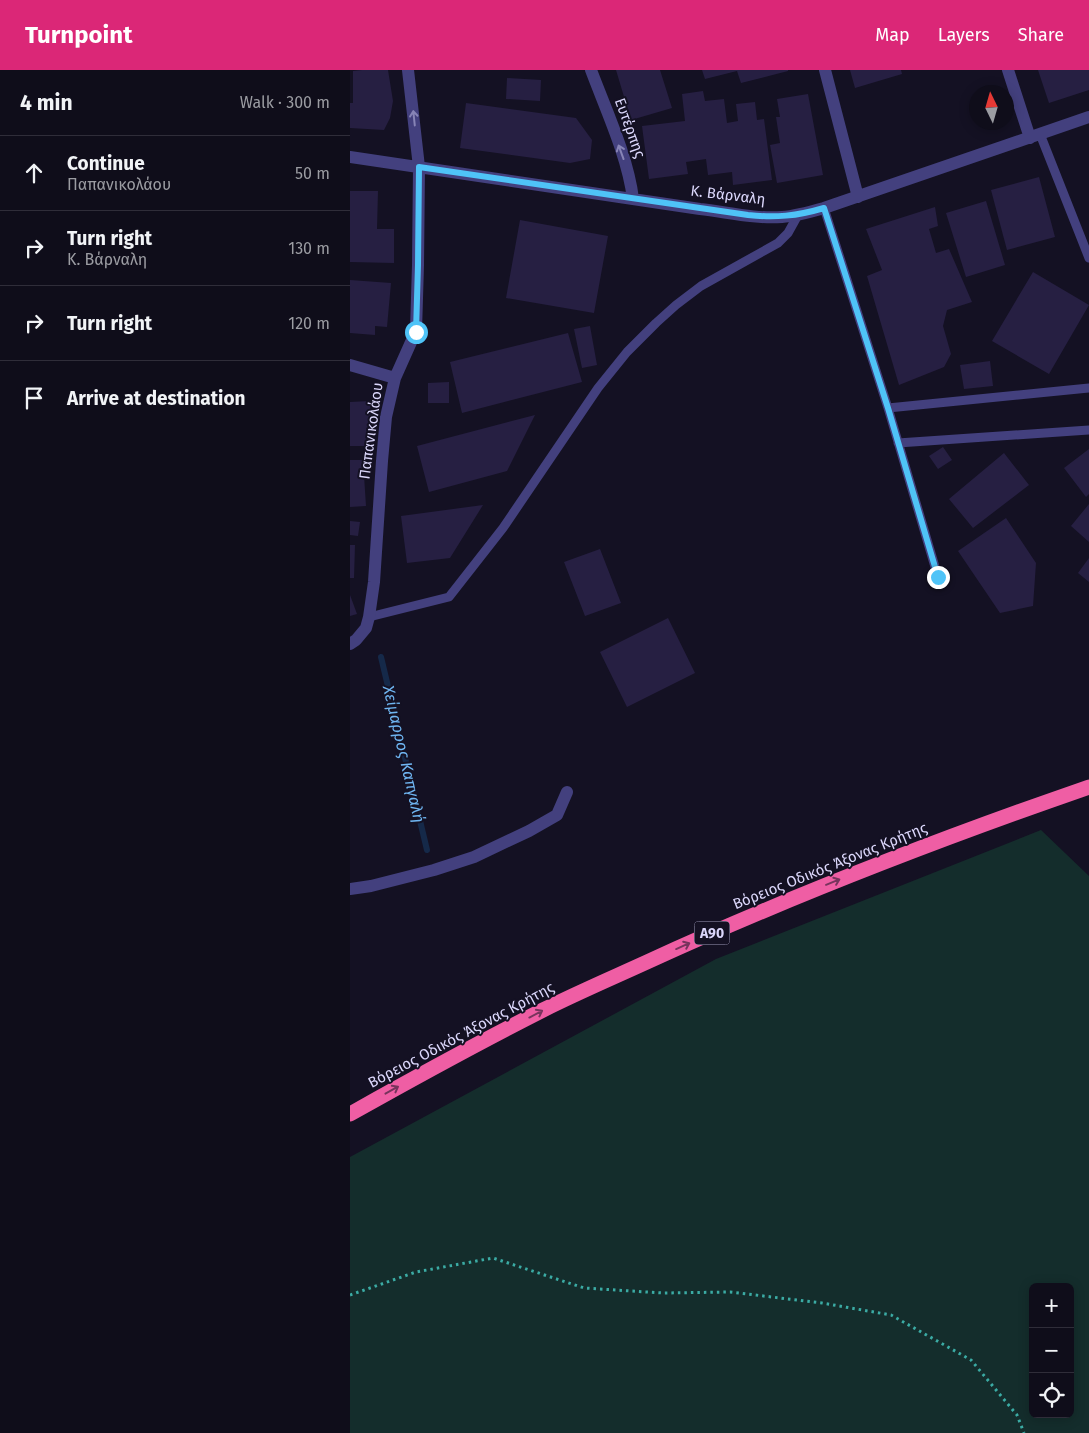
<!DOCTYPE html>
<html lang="en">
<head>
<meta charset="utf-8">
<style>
  body { margin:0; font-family:"Fira Sans",sans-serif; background:#1d1b27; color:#f1f3f6 }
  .controls { position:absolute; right:15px; bottom:15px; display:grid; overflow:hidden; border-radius:8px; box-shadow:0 2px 12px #0003 }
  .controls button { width:45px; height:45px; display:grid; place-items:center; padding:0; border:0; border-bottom:1px solid #2f2d39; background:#0f0d1a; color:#f1f3f6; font:25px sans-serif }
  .compass { position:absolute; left:619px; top:15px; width:45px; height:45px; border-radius:50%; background:#0f0d1a; box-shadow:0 2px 12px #0003; rotate:355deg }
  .stop { position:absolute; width:15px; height:15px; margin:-11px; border:4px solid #4fc3f7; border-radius:50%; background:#fff }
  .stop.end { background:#4fc3f7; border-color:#fff; box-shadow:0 1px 5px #0008 }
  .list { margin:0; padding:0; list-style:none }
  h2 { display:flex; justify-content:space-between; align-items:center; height:65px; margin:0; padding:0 20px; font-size:21px }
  h2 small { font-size:16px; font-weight:400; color:#9b9ca2 }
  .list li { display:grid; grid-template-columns:32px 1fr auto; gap:15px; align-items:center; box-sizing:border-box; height:75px; padding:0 20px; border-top:1px solid #2f2d39 }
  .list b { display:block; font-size:19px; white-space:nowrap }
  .list p { margin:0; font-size:16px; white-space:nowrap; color:#9b9ca2 }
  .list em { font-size:16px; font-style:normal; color:#9b9ca2 }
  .icon { flex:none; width:28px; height:28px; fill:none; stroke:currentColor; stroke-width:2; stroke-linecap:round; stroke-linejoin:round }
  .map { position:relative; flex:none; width:739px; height:1363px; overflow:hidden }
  header { display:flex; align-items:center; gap:30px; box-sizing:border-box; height:70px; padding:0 25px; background:#db2777; color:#fff }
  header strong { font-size:24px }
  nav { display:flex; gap:28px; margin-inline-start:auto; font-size:18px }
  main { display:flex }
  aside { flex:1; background:#0f0d1a }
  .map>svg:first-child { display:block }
</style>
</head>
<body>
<header>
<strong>Turnpoint</strong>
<nav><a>Map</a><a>Layers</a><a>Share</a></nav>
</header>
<main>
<aside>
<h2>4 min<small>Walk · 300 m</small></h2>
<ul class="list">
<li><svg class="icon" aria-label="ahead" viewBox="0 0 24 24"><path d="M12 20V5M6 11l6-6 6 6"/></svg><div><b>Continue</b><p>Παπανικολάου</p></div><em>50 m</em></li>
<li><svg class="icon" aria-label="right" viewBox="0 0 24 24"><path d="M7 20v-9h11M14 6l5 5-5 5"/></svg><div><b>Turn right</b><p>Κ. Βάρναλη</p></div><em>130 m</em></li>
<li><svg class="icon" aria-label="right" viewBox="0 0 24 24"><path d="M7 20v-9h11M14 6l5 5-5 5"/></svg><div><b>Turn right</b></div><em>120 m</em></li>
<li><svg class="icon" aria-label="arrive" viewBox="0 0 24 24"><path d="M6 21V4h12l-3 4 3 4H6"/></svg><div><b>Arrive at destination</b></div></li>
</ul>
</aside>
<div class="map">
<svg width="739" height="1363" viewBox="0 0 739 1363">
  <rect width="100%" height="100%" fill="#141123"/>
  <path fill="#142d2c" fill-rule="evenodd" d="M691,760L739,806V1363H0V1087L366,889ZM683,1217H720V1344H683Z"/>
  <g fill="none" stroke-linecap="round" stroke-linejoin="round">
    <path stroke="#152949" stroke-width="6" d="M31,587L77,780"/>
  </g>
  <path fill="#261f42" d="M12,0H38L43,31L40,48L34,60L0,58V33H3V1Z
    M266,0H310L322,38L281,50Z
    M352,0H438V1L391,13L387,1L355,9Z
    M500,0H551L552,4L505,18Z
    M688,0H739V20L699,33Z
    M157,8L191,10L190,31L156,29Z
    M353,21L355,31L374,29L377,53L388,51L386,34L405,32L407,50L414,49L422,110L383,115L382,102L358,105L356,89L336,92L338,104L299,109L292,56L335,51L332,24Z
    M458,24L473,105L427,113L420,75L430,73L426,47H430L427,29Z
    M116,33L226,48L242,70L240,89L220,93L110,78Z
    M689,107L705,167L657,180L641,120Z
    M0,121H28L27,159H44V193L0,192Z
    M636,131L655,195L616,207L596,143Z
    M585,137L588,156L579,159L586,183L599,179L622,232L597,240L593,256L601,284L594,297L549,315L517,206L532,200L516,159Z
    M170,150L258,166L244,243L156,228Z
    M683,202L739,235L699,304L642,271Z
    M0,210L41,213L37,257L25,256V265L0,263Z
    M240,256L247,295L232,298L224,259Z
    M218,263L232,312L112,343L100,292Z
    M640,291L643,316L614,319L610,295Z
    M99,312V333H78V313Z
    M20,331L22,376H0V332Z
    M185,345L157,401L79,422L67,376Z
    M593,377L602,390L588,399L579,386Z
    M739,379V424L736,427L714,398Z
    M654,383L679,415L623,458L599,429Z
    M0,390H13L16,436L0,437Z
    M739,434V472L721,456Z
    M133,435L100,488L57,493L51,446Z
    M656,448L686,493L683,536L650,543L608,481Z
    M0,451L10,452L8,466L0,465Z
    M0,475H5L4,508H0Z
    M250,479L271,533L235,546L214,492Z
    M739,488V512L728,503Z
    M0,525L7,544L0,546Z
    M318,548L345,603L277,637L250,582Z"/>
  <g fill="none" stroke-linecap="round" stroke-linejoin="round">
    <path stroke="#3baba4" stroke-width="3" stroke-dasharray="2.5 4" stroke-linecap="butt" d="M0,1225L66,1202L143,1188L234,1218L313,1223L380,1222L472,1233L541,1245L621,1290L667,1345L674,1363"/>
    <path stroke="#43407e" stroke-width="9" d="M690,64L739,188
      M474,138L538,338L588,507
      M538,338L739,318
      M548,373L739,360
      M19,547L99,527L153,458L248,318L277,282L306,253L326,235L351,216L428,173L438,163L448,145"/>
    <path stroke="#43407e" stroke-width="12" d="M241,0C256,40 278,87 283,129
      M475,0L508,127
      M658,0L680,68
      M0,87L350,139C377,142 404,149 432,147C446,146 460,142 474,138L739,47
      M0,295L45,308
      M0,574L6,570L16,558L19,547L24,512L32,391L36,347L45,308L66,261L68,195L69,97L58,0
      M0,819L21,816L84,800L124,787L179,761L207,745L217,722"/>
    <path stroke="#ef5ea4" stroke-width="15" d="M0,1044C64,1008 128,973 193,940C227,923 262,908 297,892C441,826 589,769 739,717"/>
  </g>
  <defs><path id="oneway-shaft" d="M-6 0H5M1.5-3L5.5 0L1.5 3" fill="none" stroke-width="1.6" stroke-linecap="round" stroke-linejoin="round" transform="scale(1.25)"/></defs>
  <g stroke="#8784b6">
    <use href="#oneway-shaft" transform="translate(64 48) rotate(-96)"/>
    <use href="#oneway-shaft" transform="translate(271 82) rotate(-110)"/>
  </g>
  <g stroke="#77345d">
    <use href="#oneway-shaft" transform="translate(483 812) rotate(-22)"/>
    <use href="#oneway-shaft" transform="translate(333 876) rotate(-24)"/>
    <use href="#oneway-shaft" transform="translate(186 944) rotate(-28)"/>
    <use href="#oneway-shaft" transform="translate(42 1020) rotate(-29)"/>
  </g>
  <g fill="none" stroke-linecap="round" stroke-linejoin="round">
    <path stroke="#4fc3f7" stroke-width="6" d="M66,262L68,195L69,97L398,145C425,148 447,146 474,138L538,338L588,507"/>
  </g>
  <g text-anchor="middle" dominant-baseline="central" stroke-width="4" stroke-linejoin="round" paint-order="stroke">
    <rect fill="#141123" stroke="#9f9cba" stroke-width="1" x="344.5" y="851.5" width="35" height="23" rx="4"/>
    <g font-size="14" font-weight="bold" fill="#dbd7fb">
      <text x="362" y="863">Α90</text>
    </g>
    <g font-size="15" fill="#dbd7fb" stroke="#141123">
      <text transform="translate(280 58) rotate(70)">Ευτέρπης</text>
      <text transform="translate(378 125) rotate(7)">Κ. Βάρναλη</text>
      <text transform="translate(21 361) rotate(-82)">Παπανικολάου</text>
      <text transform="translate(480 796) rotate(-22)">Βόρειος Οδικός Άξονας Κρήτης</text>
      <text transform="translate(111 965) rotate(-28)">Βόρειος Οδικός Άξονας Κρήτης</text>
    </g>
    <g font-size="16" font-style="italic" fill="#6fb5f1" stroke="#141123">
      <text transform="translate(54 684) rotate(77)">Χείμαρρος Καπγαλή</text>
    </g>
  </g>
</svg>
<div class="controls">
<button>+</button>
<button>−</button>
<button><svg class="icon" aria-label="locate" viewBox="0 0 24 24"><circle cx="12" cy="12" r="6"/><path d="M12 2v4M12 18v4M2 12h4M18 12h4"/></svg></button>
</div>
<svg class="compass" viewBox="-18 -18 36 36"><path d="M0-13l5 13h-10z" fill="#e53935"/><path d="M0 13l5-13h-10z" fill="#9b9ca2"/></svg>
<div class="stop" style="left:66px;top:262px"></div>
<div class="stop end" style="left:588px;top:507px"></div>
</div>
</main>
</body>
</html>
